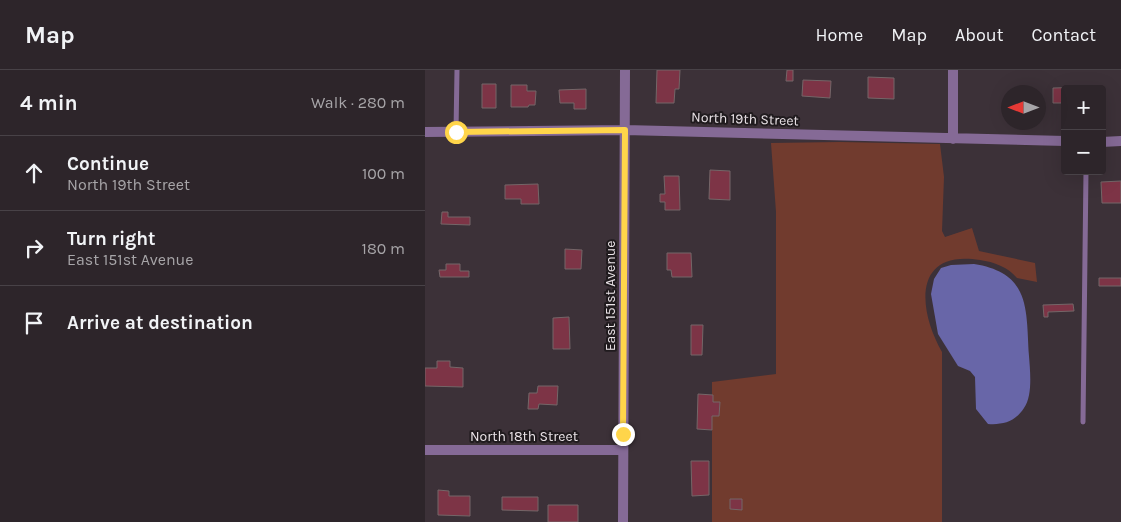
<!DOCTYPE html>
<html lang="en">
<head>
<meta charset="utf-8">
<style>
  body { margin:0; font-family:Karla,sans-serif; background:#352d32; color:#f1f3f6 }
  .controls { position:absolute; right:15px; top:15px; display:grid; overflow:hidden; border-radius:5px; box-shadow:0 5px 20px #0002 }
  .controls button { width:45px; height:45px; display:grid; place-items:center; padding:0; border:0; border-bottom:1px solid #484247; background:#2d252a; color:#f1f3f6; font:25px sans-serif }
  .compass { position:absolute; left:576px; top:15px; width:45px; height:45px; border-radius:50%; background:#2d252a; box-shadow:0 5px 20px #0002; rotate:270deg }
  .stop { position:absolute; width:15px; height:15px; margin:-11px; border:4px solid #ffd54a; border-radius:50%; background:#fff }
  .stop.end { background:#ffd54a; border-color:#fff; box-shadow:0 1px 5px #0008 }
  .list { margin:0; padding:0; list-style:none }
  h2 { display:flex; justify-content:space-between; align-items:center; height:65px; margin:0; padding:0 20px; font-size:21px }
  h2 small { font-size:16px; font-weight:400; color:#a7a5a8 }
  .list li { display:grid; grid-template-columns:32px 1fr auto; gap:15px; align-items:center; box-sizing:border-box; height:75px; padding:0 20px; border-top:1px solid #484247 }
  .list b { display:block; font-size:19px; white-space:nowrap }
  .list p { margin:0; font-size:16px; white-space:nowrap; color:#a7a5a8 }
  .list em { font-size:16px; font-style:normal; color:#a7a5a8 }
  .icon { flex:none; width:28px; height:28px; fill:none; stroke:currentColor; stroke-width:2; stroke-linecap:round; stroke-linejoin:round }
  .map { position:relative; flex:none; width:696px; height:452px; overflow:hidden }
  header { display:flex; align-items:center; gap:30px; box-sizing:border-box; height:70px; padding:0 25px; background:#2d252a; border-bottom:1px solid #484247 }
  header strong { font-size:24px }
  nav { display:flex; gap:28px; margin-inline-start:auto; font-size:18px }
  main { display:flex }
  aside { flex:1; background:#2d252a }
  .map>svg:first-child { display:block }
</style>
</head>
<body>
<header>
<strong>Map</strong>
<nav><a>Home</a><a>Map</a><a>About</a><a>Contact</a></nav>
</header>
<main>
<aside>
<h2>4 min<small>Walk · 280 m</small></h2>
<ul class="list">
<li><svg class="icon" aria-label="ahead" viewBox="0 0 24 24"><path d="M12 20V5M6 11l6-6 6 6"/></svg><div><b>Continue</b><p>North 19th Street</p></div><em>100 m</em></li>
<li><svg class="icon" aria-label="right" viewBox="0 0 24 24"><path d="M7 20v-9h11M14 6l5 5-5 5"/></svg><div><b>Turn right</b><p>East 151st Avenue</p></div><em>180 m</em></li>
<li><svg class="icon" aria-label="arrive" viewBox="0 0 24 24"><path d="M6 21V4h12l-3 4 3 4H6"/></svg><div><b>Arrive at destination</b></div></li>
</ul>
</aside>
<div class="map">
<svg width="696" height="452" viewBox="0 0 696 452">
  <rect width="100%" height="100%" fill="#3c3138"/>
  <path fill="#713b2e" d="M415,72L515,74L519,107L517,161L520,167L547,158L554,181L610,193L612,212L592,208C583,197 569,192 555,190C487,179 493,240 517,282V452H287V312L351,304V142L346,73Z"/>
  <path fill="#6866a8" d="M549,194C606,203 601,239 604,286C605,300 608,326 599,338C590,352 578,355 563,354L551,339L550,307L545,301L533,296L513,264L506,224L509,209L516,198L526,195Z"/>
  <path fill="#7d3446" stroke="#746668" d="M232,0H255L254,19H250L249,33H231Z
    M362,0H368V11H361Z
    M443,7L469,8V29L443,28Z
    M378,10L406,11L405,28L377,26Z
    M57,14H71V38H57Z
    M86,15H102V21H111L110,35H104L103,37H86Z
    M663,17L640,19V33H628V18Z
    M161,19V39H149V33H135L134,20Z
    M285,100L305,101V130L284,129Z
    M239,106H254L255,140H240V132H235V124H240Z
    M696,111V133H677L676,112Z
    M113,114L114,134H96V129H80V115Z
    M17,142H23V147H45V155L16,154Z
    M140,179L157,180L156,199H140Z
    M242,183H266L267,207H247L246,200H242Z
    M21,194H35V201H44V207H15L14,200H21Z
    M674,208H696V216H674Z
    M648,234L649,241L623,242V247H619L618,235Z
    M144,247L145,279H128V248Z
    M266,255H278L277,285H266Z
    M12,291H25V297L38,298V317L0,316V298H12Z
    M113,316H133L132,335L114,334L113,339H103L104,323H112Z
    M273,324L288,325V332H295L294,346H287V360L272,359Z
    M266,391H284V425L267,426Z
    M13,420L24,421V426H45V446L13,445Z
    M77,427H113V441L77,440Z
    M305,429H317V440L305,439Z
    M123,435H153V452H123Z"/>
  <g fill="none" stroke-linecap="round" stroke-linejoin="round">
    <path stroke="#856a96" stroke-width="5" d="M31,62L32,0
      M658,352L661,101"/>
    <path stroke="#856a96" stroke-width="10" d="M528,0V69
      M0,62L200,60L640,71
      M677,72L696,71
      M0,380H197
      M198,452L200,0"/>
  </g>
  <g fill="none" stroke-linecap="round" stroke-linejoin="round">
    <path stroke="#ffd54a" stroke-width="6" d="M31,62L200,60L198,364"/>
  </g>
  <g text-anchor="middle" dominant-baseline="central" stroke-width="4" stroke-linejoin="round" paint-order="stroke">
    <g font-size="14" fill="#eae3e7" stroke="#201b1e">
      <text transform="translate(320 49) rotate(2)">North 19th Street</text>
      <text transform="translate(185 226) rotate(-90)">East 151st Avenue</text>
      <text x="99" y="366">North 18th Street</text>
    </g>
  </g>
</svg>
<div class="controls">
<button>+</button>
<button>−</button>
</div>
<svg class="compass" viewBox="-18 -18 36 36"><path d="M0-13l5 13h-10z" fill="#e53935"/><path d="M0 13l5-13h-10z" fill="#a7a5a8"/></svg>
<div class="stop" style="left:31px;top:62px"></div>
<div class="stop end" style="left:198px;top:364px"></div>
</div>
</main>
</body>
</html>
